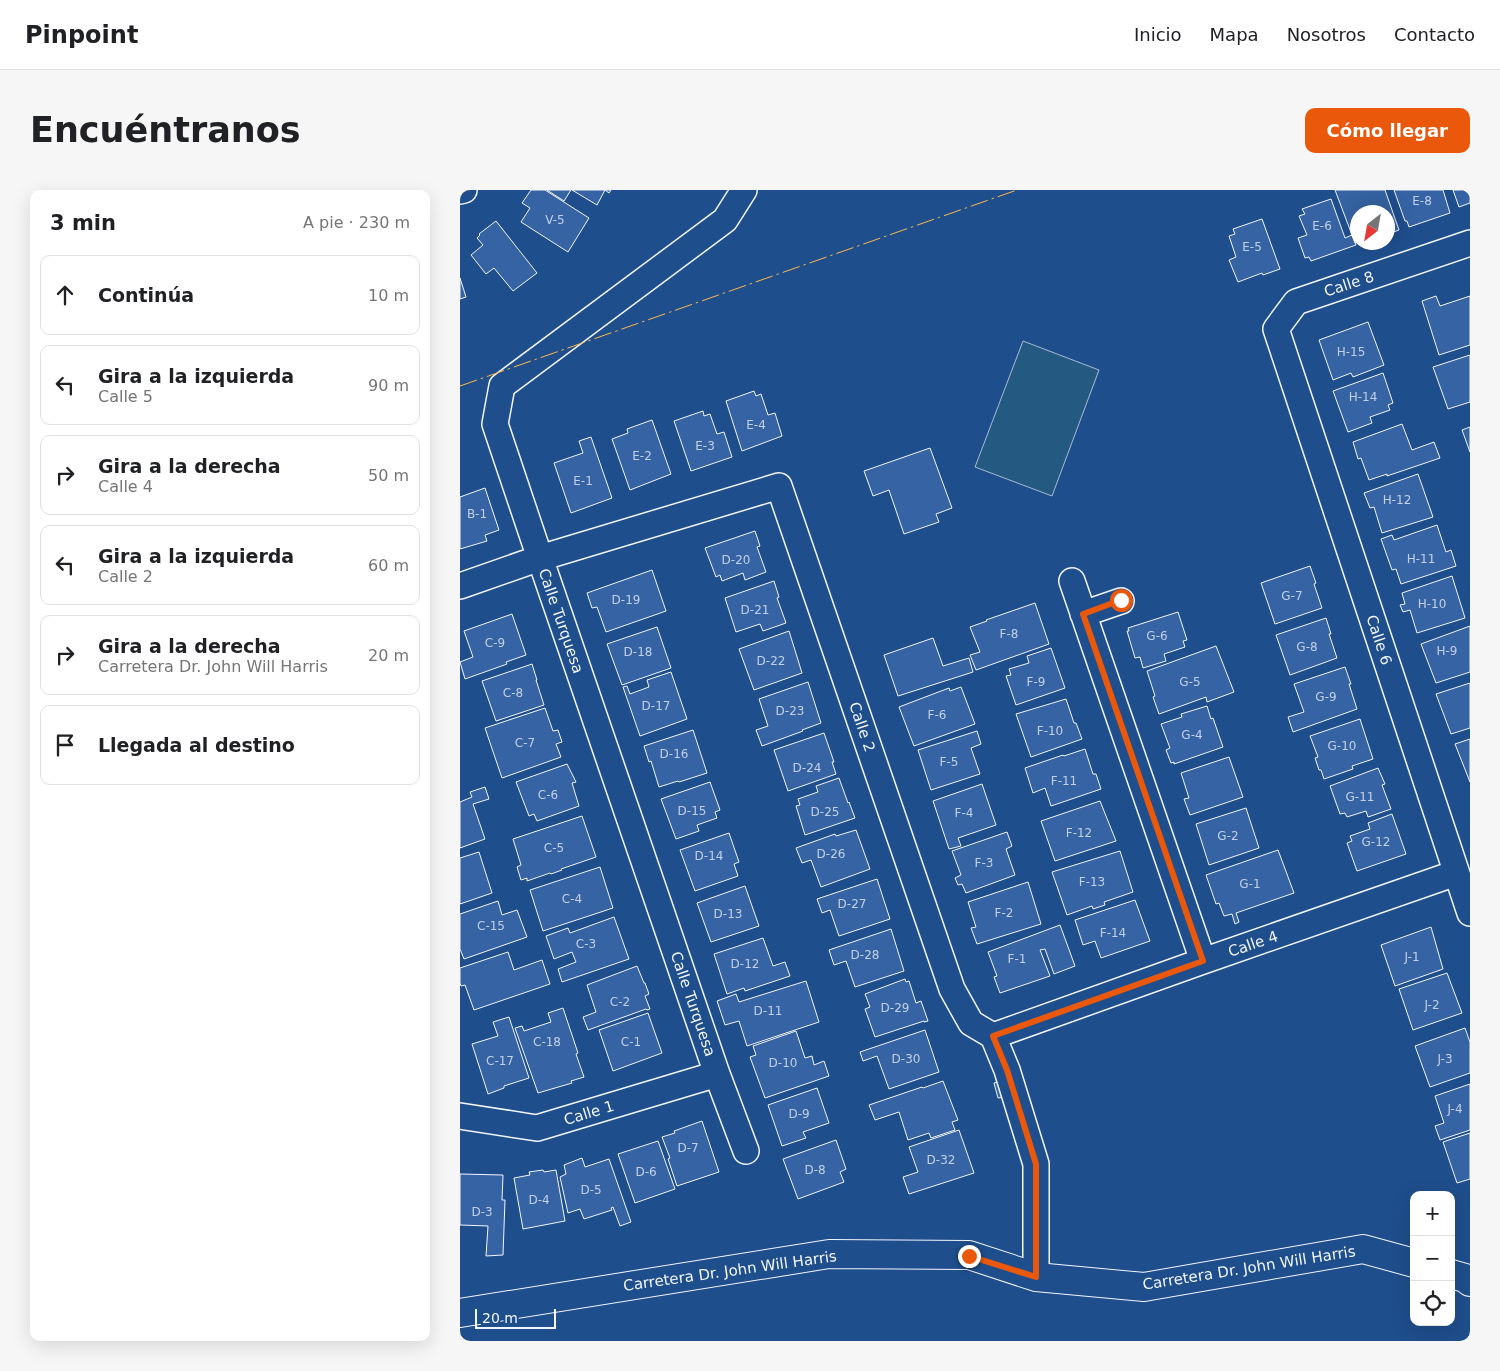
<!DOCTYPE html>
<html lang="es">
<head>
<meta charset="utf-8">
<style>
  body { margin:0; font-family:"DejaVu Sans",sans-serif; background:#f6f6f6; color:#202124 }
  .controls { position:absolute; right:15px; bottom:15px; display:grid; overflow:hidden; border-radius:10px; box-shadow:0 5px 20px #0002 }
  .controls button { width:45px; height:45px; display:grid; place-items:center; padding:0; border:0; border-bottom:1px solid #e0e0e0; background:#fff; color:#202124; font:25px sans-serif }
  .compass { position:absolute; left:890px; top:15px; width:45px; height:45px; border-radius:50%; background:#fff; box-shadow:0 5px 20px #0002; rotate:211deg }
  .scale { position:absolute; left:15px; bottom:12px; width:81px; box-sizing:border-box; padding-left:5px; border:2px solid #f2f6ff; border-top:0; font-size:14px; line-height:18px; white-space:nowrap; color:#f2f6ff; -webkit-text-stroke:4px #1f4e8c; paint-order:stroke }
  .stop { position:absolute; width:15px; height:15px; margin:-11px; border:4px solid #ea580c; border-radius:50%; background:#fff }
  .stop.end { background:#ea580c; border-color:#fff; box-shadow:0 1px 5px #0008 }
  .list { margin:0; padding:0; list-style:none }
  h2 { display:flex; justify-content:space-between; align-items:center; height:65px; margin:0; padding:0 20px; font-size:21px }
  h2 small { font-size:16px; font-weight:400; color:#757577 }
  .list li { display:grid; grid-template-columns:32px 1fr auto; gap:15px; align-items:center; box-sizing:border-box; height:80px; margin:0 10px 10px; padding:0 10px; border:1px solid #e0e0e0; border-radius:10px }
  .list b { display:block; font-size:19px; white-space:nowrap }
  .list p { margin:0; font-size:16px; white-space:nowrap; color:#757577 }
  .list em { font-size:16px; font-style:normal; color:#757577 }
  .icon { flex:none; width:28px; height:28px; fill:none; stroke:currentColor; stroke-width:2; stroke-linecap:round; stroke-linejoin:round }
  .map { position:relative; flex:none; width:1010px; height:1151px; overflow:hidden; border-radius:10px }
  header { display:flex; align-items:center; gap:30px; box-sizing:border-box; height:70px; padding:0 25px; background:#fff; border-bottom:1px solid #e0e0e0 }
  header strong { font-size:24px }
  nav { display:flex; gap:28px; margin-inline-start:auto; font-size:18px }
  .intro { display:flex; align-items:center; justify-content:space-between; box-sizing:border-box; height:120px; padding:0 30px }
  h1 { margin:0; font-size:35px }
  .button { padding:12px 22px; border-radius:10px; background:#ea580c; color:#fff; font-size:18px; font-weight:700 }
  main { display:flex; gap:30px; padding:0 30px }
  aside { flex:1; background:#fff; border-radius:10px; box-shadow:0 5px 20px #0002 }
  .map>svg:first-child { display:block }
</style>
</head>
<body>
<header>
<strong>Pinpoint</strong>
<nav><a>Inicio</a><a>Mapa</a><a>Nosotros</a><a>Contacto</a></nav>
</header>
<div class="intro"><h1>Encuéntranos</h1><a class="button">Cómo llegar</a></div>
<main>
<aside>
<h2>3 min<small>A pie · 230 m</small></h2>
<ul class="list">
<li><svg class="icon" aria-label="ahead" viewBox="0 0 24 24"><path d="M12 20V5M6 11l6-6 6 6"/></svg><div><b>Continúa</b></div><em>10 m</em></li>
<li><svg class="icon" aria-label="left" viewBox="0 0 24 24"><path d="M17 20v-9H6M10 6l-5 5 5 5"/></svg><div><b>Gira a la izquierda</b><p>Calle 5</p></div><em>90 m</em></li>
<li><svg class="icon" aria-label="right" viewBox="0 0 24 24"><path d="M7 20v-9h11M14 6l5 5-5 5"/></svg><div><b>Gira a la derecha</b><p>Calle 4</p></div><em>50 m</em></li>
<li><svg class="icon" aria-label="left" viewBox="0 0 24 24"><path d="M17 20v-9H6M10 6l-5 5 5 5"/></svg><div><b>Gira a la izquierda</b><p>Calle 2</p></div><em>60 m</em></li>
<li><svg class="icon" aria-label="right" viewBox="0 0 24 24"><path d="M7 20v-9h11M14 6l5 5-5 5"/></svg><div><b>Gira a la derecha</b><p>Carretera Dr. John Will Harris</p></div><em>20 m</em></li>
<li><svg class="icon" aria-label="arrive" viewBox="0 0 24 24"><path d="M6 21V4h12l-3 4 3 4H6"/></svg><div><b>Llegada al destino</b></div></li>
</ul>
</aside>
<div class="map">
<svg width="1010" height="1151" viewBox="0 0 1010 1151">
  <rect width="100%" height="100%" fill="#1f4e8c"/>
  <path fill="#245a82" stroke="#a8bbd7" d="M563,151L639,180L592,306L515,277Z"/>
  <path fill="#3563a3" stroke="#f2f6ff" d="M71,0H85L129,28L108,62L61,32L70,18L62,13Z
    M87,0H111L104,11Z
    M112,0H151L149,3L145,0L137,15Z
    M875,0H925L939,40L928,44V22H898V52L895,53Z
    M934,0H983L990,23L949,37L947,31H945Z
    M993,0H1010V13L999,17Z
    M871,9L885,48L892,45L896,55L851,71L849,67L845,68L838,48L847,45L839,26L845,24L842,19Z
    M802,29L820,79L803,85L802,83L778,92L769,70L776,67L769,46L775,44L773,39Z
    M36,31L77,83L53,101L34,78L26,84L11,65L23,55L17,48L20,45L19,44Z
    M0,88L6,107L0,109Z
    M976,106L980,116L1010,106V155L979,165L962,111Z
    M908,132L924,175L893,187L891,183L873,190L859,150Z
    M1010,165V212L988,219L973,177Z
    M923,183L933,213L928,215L930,220L910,227L912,233L888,242L873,201Z
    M294,201L296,206L301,204L308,225L315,223L322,246L282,261L266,211Z
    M243,221L244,226L250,224L257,244L264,242L272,267L231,281L214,231Z
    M192,230L211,284L170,300L152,249L168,243L167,239Z
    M942,234L952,260L974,252L980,268L927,286V284L909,290L901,268L898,269L893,252Z
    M1010,237V262L1002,240Z
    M131,247L152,308L111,323L94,273L123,263L119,251Z
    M470,258L492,318L476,324L479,332L444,344L429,300L413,306L404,281Z
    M958,284L973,327L922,343L914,317L910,318L904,303Z
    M25,298L39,340L25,345L27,351L0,359V307Z
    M977,335L986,362L991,360L996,376L941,394L936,379L932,380L921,349L932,345L934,350Z
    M295,341L300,356L297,357L306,382L285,390L283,383L262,391L260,385L256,387L245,358Z
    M850,376L856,393L854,394L862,418L815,434L801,393Z
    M192,380L206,421L146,442L137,417L132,418L127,403Z
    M992,386L1005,428L957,443L950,420L943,422L940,415L945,414L942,403Z
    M314,391L319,407L317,408L326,433L303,441L300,434L276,442L265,408Z
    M575,413L589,454L516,480L510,465L520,462L510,437L527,431L526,430Z
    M718,422L727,450L723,451L725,457L704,464L706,471L683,478L680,467L675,468L667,441H669L668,438Z
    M52,424L66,465L46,472L47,474L5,489L0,472L13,467L4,441Z
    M866,428L871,444H869L877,468L830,485L816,445Z
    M1010,436V482L976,493L961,454Z
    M197,437L211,478L162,495L147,454Z
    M329,441L342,483L294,500L279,459Z
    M473,448L483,476L509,468L513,482L438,506L424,465Z
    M756,456L774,502L747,512L746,507L699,524L693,507L695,506L687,481Z
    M591,458L605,498L556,515L546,486L551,485L549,479L569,473L567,466Z
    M72,474L77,490H76L84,515L36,531L22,491Z
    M885,477L891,494H889L897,519L833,542L828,527L844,522L834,494Z
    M211,482L227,529L180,546L163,497L167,496L170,504L189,497L187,490Z
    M348,492L361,533L342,540L343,541L302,556L296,540L308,536L299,509Z
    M1010,493V538L991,544L976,504Z
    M501,497L515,534L454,556L439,517L489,498L490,501Z
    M606,509L614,533H616L622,549L571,567L556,524Z
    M747,516L751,529L753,528L763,557L714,574V572L711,573L706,560L710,558L701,534L722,527L721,524Z
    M85,518L93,541L98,540L102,552L96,554L101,567L42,588L25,538Z
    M900,529L913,569L892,576L893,579L864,589L861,580H859L855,568L858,567L850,546Z
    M233,540L247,583L219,592L218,591L199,597L191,571L189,572L184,556Z
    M517,541L521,554L511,558L520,584L471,600L458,560Z
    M364,543L374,572H372L376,584L328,601L314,560Z
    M1010,549V592L995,554Z
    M625,559L633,584H636L641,599L591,616L585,598L573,603L565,578L603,565L604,566Z
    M769,567L783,607L730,625L724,609L729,608L721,583Z
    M107,574L116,592L112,593L119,616L77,631L74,624L69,626L56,592Z
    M918,578L925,594L922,595L931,619L908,627L906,621L887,627L885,623L880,624L870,596Z
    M379,588L388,613L389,612L395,628L345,645L336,616L340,615L338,609L358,602L356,596Z
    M250,592L260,620L255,622L257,628L237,635L239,641L216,649L201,609Z
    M522,594L536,635L498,648L501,656L489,659L473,611Z
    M25,597L29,609L13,614L25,649L0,658V612L12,607L10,602Z
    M640,611L656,651L595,671L581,631Z
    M786,618L799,658L749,675L736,634Z
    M932,624L946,664L897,681L887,653L892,651L890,646L910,639L908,633Z
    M122,626L136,667L101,679L102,680L91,684L90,683L67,691V688L61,690L57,677L61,675L53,649Z
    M396,640L410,679L361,697L351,670L342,673L336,658L375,644L376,646Z
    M547,642L552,656L546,659L555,685L506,703L502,694L498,695L495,688L501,685L492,661Z
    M269,643L279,672L274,674L278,686L235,701L220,660Z
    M818,660L834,703L776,723L779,732L775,734L772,724L764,726L759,713L756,714L746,685Z
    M660,661L673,702L644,712L645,715L633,719L632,716L607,725L592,682Z
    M19,662L32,703L0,714V668Z
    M140,677L153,718L83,741L70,700Z
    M417,689L430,729L379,746L370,720L362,723L357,709Z
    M568,692L581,734L517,754L511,738L516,737L508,712Z
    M285,696L299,736L251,752L237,713Z
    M675,710L690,751L641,768L635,751L623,755L615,730Z
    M38,711L42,725L57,720L67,747L4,769L0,759V724Z
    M154,727L169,769L102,792L98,779L116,772L112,762L94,769L86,746L108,738L110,743Z
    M600,735L615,776L594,784L585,759L580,760L590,786L540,803L534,787L537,786L528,762Z
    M971,737L983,779L935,796L921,755Z
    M431,739L444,781L395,797L386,771L374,775L369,760Z
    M303,748L313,776L325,772L330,786L285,801L284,798L267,804L254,764Z
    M48,762L54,780L82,770L90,794L14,820L5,795L1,796L0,793V778Z
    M177,776L184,793H185L189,804L185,806L190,819L187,820L186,819L128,840L123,827L136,822L127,795Z
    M987,783L1002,823L953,840L939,799Z
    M445,789L446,792L449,791L456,813L461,811L468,831L464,832V831L415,847L405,819L410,817L405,804Z
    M346,791L359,832L287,856L279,831L265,835L257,811L276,804L279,812Z
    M103,818L118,863L116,864L124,887L111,891L112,893L78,903L55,838L62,836L64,841L91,832L88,823Z
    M188,823L202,863L153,881L139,840Z
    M49,827L69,888L44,896V898L28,904L12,854L38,846L33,832Z
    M1005,838L1010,852V883L970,897L955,856Z
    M465,840L479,882L429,899L417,866L403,871L400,862Z
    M336,841L345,868L352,866L354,875L364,871L369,886L305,908L290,867L296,865L293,856Z
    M545,890L550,906L538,908L534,893Z
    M483,891L498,930L492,932L495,940L471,948L469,943L448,950L439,922L415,930L409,915L462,897L463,898Z
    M1010,894V940L980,950L975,936L984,933L975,906Z
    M357,898L369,933L343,942L346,948L322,956L308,915Z
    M242,931L259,982L217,996L208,969L210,968L202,947L215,943L214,941Z
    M499,940L514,983L449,1004L443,987L458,982L449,957Z
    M1010,943V989L997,993L983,952Z
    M376,950L386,979L380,982L384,992L338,1009L323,969Z
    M198,951L215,999L175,1013L158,964Z
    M122,968L125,977L149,969L171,1032L160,1036L153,1017L151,1018L152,1020L124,1029L120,1019L108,1023L100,987L106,984L104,975Z
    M83,980L84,982L96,980L105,1031L63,1039L54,988L70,985L69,982Z
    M0,984L43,985L42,1010H45L43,1065L26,1066L28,1036L0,1035Z"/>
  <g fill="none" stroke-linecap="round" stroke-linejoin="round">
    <defs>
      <path id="minor" d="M284,0L265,30L42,196L35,234L80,368L257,884L286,961
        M0,1L4,0
        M1010,53L836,112L816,139L1010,723
        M612,391L743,771
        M0,396L80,368L319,296L492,799L511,833L533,846L547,880L576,974V1087
        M623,424L661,411
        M533,846L743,771L996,683
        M0,926L77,938L257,884"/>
      <path id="tertiary" d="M991,1084L1005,1088L1010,1092
        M0,1123L369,1064L509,1065L576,1087L684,1097L903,1059L954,1073"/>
    </defs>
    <use href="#minor" stroke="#f2f6ff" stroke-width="28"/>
    <use href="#tertiary" stroke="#f2f6ff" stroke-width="30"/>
    <use href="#minor" stroke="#1f4e8c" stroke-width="25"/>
    <use href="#tertiary" stroke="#1f4e8c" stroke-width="28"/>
    <path stroke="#ffb74d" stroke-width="1" stroke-dasharray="18 4 2.5 4" stroke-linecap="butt" d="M0,196L557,0"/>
  </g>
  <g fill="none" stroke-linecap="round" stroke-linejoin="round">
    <path stroke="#ea580c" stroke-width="6" d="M509,1066L576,1087V974L547,880L533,846L743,771L623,424L661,410"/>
  </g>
  <g text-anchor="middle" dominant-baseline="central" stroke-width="4" stroke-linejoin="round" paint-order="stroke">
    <g font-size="12" fill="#c3d1e8">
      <text x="962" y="11">E-8</text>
      <text x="95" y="30">V-5</text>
      <text x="862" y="36">E-6</text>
      <text x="792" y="57">E-5</text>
      <text x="891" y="162">H-15</text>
      <text x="903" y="207">H-14</text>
      <text x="296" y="235">E-4</text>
      <text x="245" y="256">E-3</text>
      <text x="182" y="266">E-2</text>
      <text x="123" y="291">E-1</text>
      <text x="937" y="310">H-12</text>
      <text x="17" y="324">B-1</text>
      <text x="961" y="369">H-11</text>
      <text x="276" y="370">D-20</text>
      <text x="832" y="406">G-7</text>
      <text x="166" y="410">D-19</text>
      <text x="972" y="414">H-10</text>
      <text x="295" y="420">D-21</text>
      <text x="549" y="444">F-8</text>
      <text x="697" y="446">G-6</text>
      <text x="35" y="453">C-9</text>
      <text x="847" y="457">G-8</text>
      <text x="987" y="461">H-9</text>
      <text x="178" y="462">D-18</text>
      <text x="311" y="471">D-22</text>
      <text x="576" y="492">F-9</text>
      <text x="730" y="492">G-5</text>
      <text x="53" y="503">C-8</text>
      <text x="866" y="507">G-9</text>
      <text x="196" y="516">D-17</text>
      <text x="330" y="521">D-23</text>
      <text x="477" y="525">F-6</text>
      <text x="590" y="541">F-10</text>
      <text x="732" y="545">G-4</text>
      <text x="65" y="553">C-7</text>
      <text x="882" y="556">G-10</text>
      <text x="214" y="564">D-16</text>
      <text x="489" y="572">F-5</text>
      <text x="347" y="578">D-24</text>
      <text x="604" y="591">F-11</text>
      <text x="88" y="605">C-6</text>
      <text x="900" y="607">G-11</text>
      <text x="232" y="621">D-15</text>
      <text x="365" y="622">D-25</text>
      <text x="504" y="623">F-4</text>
      <text x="619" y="643">F-12</text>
      <text x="768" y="646">G-2</text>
      <text x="916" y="652">G-12</text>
      <text x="94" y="658">C-5</text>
      <text x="371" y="664">D-26</text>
      <text x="249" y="666">D-14</text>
      <text x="524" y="673">F-3</text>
      <text x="632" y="692">F-13</text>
      <text x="790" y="694">G-1</text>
      <text x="112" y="709">C-4</text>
      <text x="392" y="714">D-27</text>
      <text x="544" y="723">F-2</text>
      <text x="268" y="724">D-13</text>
      <text x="31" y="736">C-15</text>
      <text x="653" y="743">F-14</text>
      <text x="126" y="754">C-3</text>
      <text x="405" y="765">D-28</text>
      <text x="952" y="767">J-1</text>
      <text x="557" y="769">F-1</text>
      <text x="285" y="774">D-12</text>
      <text x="160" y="812">C-2</text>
      <text x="972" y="815">J-2</text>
      <text x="435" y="818">D-29</text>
      <text x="308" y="821">D-11</text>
      <text x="87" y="852">C-18</text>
      <text x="171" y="852">C-1</text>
      <text x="446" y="869">D-30</text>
      <text x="985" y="869">J-3</text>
      <text x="40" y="871">C-17</text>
      <text x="323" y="873">D-10</text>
      <text x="995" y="919">J-4</text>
      <text x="339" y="924">D-9</text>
      <text x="228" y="958">D-7</text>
      <text x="481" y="970">D-32</text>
      <text x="355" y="980">D-8</text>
      <text x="186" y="982">D-6</text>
      <text x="131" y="1000">D-5</text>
      <text x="79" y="1010">D-4</text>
      <text x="22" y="1022">D-3</text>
    </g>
    <g font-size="15" fill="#f2f6ff" stroke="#1f4e8c">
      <text transform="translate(889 94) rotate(-18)">Calle 8</text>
      <text transform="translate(101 431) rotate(71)">Calle Turquesa</text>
      <text transform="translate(919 450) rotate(72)">Calle 6</text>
      <text transform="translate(402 537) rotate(71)">Calle 2</text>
      <text transform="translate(793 754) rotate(-19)">Calle 4</text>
      <text transform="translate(233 814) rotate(71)">Calle Turquesa</text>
      <text transform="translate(129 923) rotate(-17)">Calle 1</text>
      <text transform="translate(789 1078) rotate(-9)">Carretera Dr. John Will Harris</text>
      <text transform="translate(270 1081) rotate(-8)">Carretera Dr. John Will Harris</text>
    </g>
  </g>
</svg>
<div class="controls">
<button>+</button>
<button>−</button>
<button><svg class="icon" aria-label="locate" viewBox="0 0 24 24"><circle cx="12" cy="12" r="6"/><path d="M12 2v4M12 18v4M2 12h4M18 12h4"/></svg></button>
</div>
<svg class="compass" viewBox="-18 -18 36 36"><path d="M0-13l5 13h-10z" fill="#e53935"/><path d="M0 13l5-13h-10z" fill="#757577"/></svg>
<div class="scale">20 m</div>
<div class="stop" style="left:661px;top:410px"></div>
<div class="stop end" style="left:509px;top:1066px"></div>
</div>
</main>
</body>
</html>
